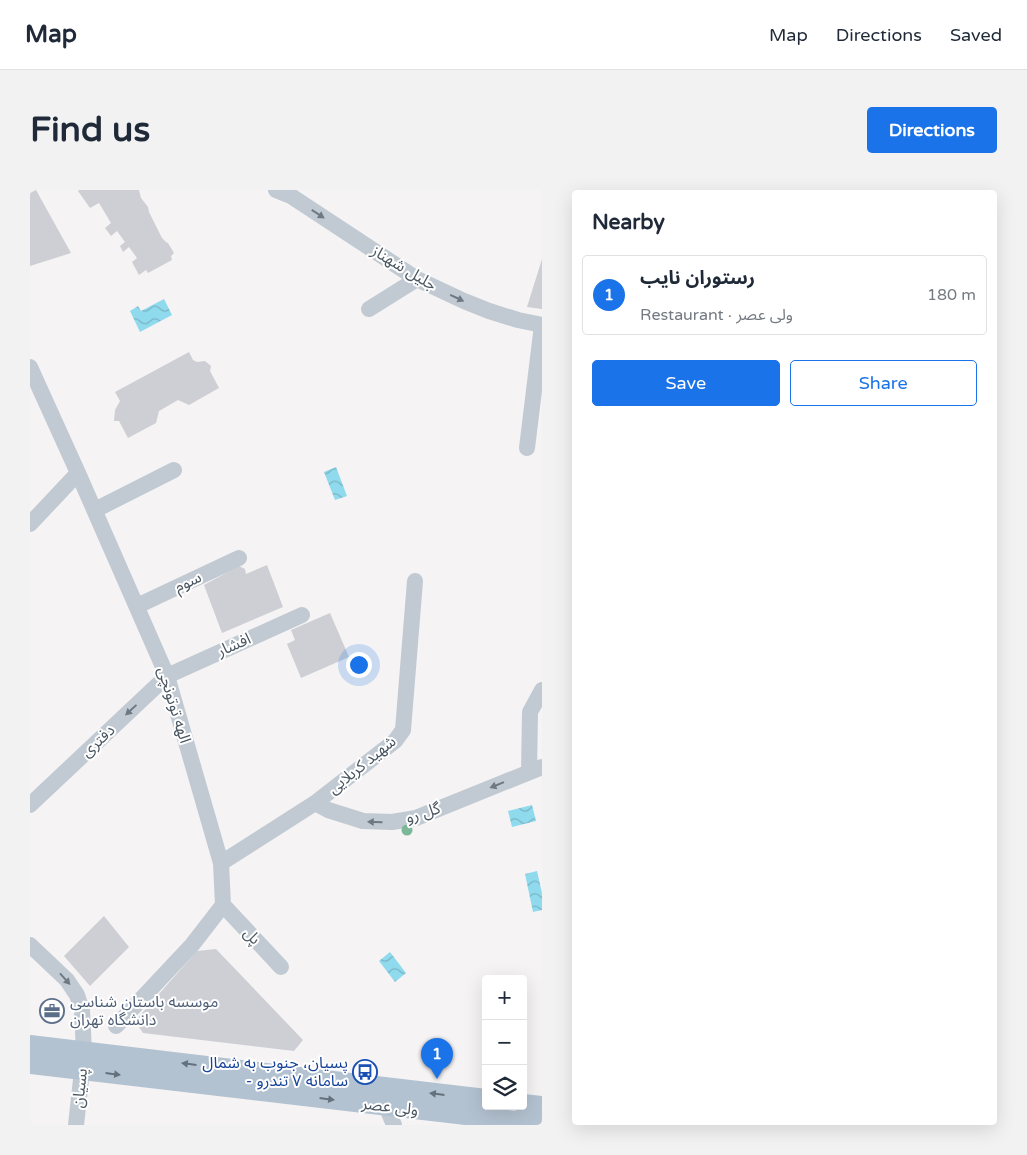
<!DOCTYPE html>
<html lang="en">
<head>
<meta charset="utf-8">
<style>
  body { margin:0; font-family:"Varela Round","Noto Sans Arabic",sans-serif; background:#f2f2f3; color:#1f2937 }
  .controls { position:absolute; right:15px; bottom:15px; display:grid; overflow:hidden; border-radius:5px; box-shadow:0 5px 20px #0002 }
  .controls button { width:45px; height:45px; display:grid; place-items:center; padding:0; border:0; border-bottom:1px solid #e0e1e3; background:#fff; color:#1f2937; font:25px sans-serif }
  .you { position:absolute; left:328px; top:474px; width:18px; height:18px; margin:-12px; border:4px solid #fff; border-radius:50%; background:#1a73e8; box-shadow:0 0 0 8px #1a73e833 }
  .badge { display:grid; place-items:center; width:32px; height:32px; border-radius:50%; background:#1a73e8; color:#fff; font-size:16px; font-weight:700 }
  .pin { position:absolute; translate:-50% -41px; filter:drop-shadow(0 1px 2px #0008) }
  .pin::after { content:''; position:absolute; top:26px; width:18px; height:15px; background:inherit; clip-path:polygon(0 0,100% 0,50% 100%) }
  .list { margin:0; padding:0; list-style:none }
  h2 { display:flex; justify-content:space-between; align-items:center; height:65px; margin:0; padding:0 20px; font-size:21px }
  h2 small { font-size:16px; font-weight:400; color:#747a83 }
  .list li { display:grid; grid-template-columns:32px 1fr auto; gap:15px; align-items:center; box-sizing:border-box; height:80px; margin:0 10px 10px; padding:0 10px; border:1px solid #e0e1e3; border-radius:5px }
  .list b { display:block; font-size:19px; white-space:nowrap }
  .list p { margin:0; font-size:16px; white-space:nowrap; color:#747a83 }
  .list em { font-size:16px; font-style:normal; color:#747a83 }
  .actions { display:flex; gap:10px; padding:15px 20px }
  .actions a { flex:1; padding:11px 0; border:1px solid #1a73e8; border-radius:5px; text-align:center; font-size:18px; color:#1a73e8 }
  .actions .main { background:#1a73e8; color:#fff }
  .icon { flex:none; width:28px; height:28px; fill:none; stroke:currentColor; stroke-width:2; stroke-linecap:round; stroke-linejoin:round }
  .map { position:relative; flex:none; width:512px; height:935px; overflow:hidden; border-radius:5px }
  header { display:flex; align-items:center; gap:30px; box-sizing:border-box; height:70px; padding:0 25px; background:#fff; border-bottom:1px solid #e0e1e3 }
  header strong { font-size:24px }
  nav { display:flex; gap:28px; margin-inline-start:auto; font-size:18px }
  .intro { display:flex; align-items:center; justify-content:space-between; box-sizing:border-box; height:120px; padding:0 30px }
  h1 { margin:0; font-size:35px }
  .button { padding:12px 22px; border-radius:5px; background:#1a73e8; color:#fff; font-size:18px; font-weight:700 }
  main { display:flex; gap:30px; padding:0 30px }
  aside { flex:1; background:#fff; border-radius:5px; box-shadow:0 5px 20px #0002 }
  .map>svg:first-child { display:block }
</style>
</head>
<body>
<header>
<strong>Map</strong>
<nav><a>Map</a><a>Directions</a><a>Saved</a></nav>
</header>
<div class="intro"><h1>Find us</h1><a class="button">Directions</a></div>
<main>
<div class="map">
<svg width="512" height="935" viewBox="0 0 512 935">
  <defs>
    <pattern id="water-waves" width="16" height="10" patternUnits="userSpaceOnUse" patternTransform="scale(1.25)"><rect width="16" height="10" fill="#90daee"/><path d="M0 5q4-4 8 0t8 0" fill="none" stroke="#78b4c4"/></pattern>
  </defs>
  <rect width="100%" height="100%" fill="#f5f3f3"/>
  <path fill="url(#water-waves)" d="M134,109L142,125L110,142L100,121L108,116L111,121Z
    M306,277L317,306L305,310L294,282Z
    M502,615L506,631L482,637L478,621Z
    M507,681L512,703V720L503,722L495,684Z
    M360,762L376,783L365,792L349,771Z"/>
  <path fill="#cdcfd5" d="M6,0L41,63L0,76V3Z
    M49,0H109L111,8L118,17L119,22L132,48L136,52L138,53L144,63L141,66L142,70L118,83L116,80L109,85L102,72L107,68L99,57L93,62L90,56L95,52L87,41L81,46L75,38L81,33L69,13L60,18L48,1Z
    M512,69V119L497,117Z
    M159,162L163,170L167,172L175,171L181,176L180,181L189,198L159,215L148,210L129,221L126,233L98,248L89,231H84L85,220L90,211L85,202Z
    M237,375L253,417L192,443L174,395L209,376L215,379L216,384Z
    M300,423L319,467L271,488L257,454L265,450L261,440Z
    M74,726L99,757L60,796L34,766Z
    M186,759L273,850L264,861L113,843L105,831L167,761Z"/>
  <g fill="none" stroke-linecap="round" stroke-linejoin="round">
    <path stroke="#c1cad2" stroke-width="16" d="M246,0L261,6L387,89L434,111L459,121L488,130L512,135
      M339,119L387,89
      M0,177L48,283L137,486L191,673L193,715L162,755L86,836
      M497,258L512,135
      M65,320L144,280
      M0,334L48,283
      M107,416L209,368
      M499,582L500,522L512,500
      M285,613L298,620L333,631L362,632L386,628L512,577
      M0,615L137,486L272,425
      M191,673L285,613L365,551L373,540L385,391
      M193,715L251,777
      M0,755L37,790L47,805L52,820L54,862L46,935
      M356,916L364,935"/>
    <path stroke="#b3c2d1" stroke-width="20" d="M0,855L456,909
      M0,874L512,934
      M493,914L512,916"/>
  </g>
  <circle fill="#7bb799" cx="377" cy="640" r="5.5"/>
  <defs><path id="oneway-solid" d="M-6-.8H1V-3.2L6.5 0L1 3.2V.8H-6Z" transform="scale(1.25)"/></defs>
  <g fill="#6e7983">
    <use href="#oneway-solid" transform="translate(288 24) rotate(33)"/>
    <use href="#oneway-solid" transform="translate(427 108) rotate(25)"/>
    <use href="#oneway-solid" transform="translate(101 520) rotate(137)"/>
    <use href="#oneway-solid" transform="translate(467 595) rotate(158)"/>
    <use href="#oneway-solid" transform="translate(345 632) rotate(-179)"/>
    <use href="#oneway-solid" transform="translate(35 789) rotate(48)"/>
  </g>
  <g fill="#64717d">
    <use href="#oneway-solid" transform="translate(159 874) rotate(-173)"/>
    <use href="#oneway-solid" transform="translate(83 884) rotate(7)"/>
    <use href="#oneway-solid" transform="translate(407 904) rotate(-173)"/>
    <use href="#oneway-solid" transform="translate(297 909) rotate(7)"/>
  </g>
  <defs>
    <symbol id="office-ring" viewBox="-11 -11 22 22"><circle r="9.5" fill="#fff" stroke="#5c6f8a" stroke-width="1.5"/><path d="M-6-3h4V-5.5h4V-3h4V5H-6ZM-1-4.5V-3h2v-1.5ZM-6 0V1H6V0Z" fill="#5c6f8a"/></symbol>
    <symbol id="bus-ring" viewBox="-11 -11 22 22"><circle r="9.5" fill="#fff" stroke="#1a4fb4" stroke-width="1.5"/><path d="M-5-6H5V4H4V6H2V4H-2V6H-4V4H-5ZM-3.5-4V0h7V-4ZM-3.5 1.2v1.5H-2V1.2ZM2 1.2v1.5H3.5V1.2Z" fill="#1a4fb4"/></symbol>
  </defs>
  <g fill-rule="evenodd">
    <use href="#office-ring" x="8" y="807" width="28" height="28"/>
    <use href="#bus-ring" x="321" y="868" width="28" height="28"/>
  </g>
  <g text-anchor="middle" dominant-baseline="central" stroke-width="4" stroke-linejoin="round" paint-order="stroke">
    <g font-size="16" fill="#4a5661" stroke="#fff">
      <text transform="translate(374 78) rotate(31)">جلیل شهناز</text>
      <text transform="translate(158 392) rotate(-25)">سوم</text>
      <text transform="translate(204 455) rotate(-24)">افشار</text>
      <text transform="translate(144 515) rotate(73)">الهه توتونچی</text>
      <text transform="translate(68 551) rotate(-43)">دفتری</text>
      <text transform="translate(332 575) rotate(-39)">شهید کربلایی</text>
      <text transform="translate(393 623) rotate(-17)">گل رو</text>
      <text transform="translate(222 746) rotate(47)">پل</text>
      <text transform="translate(50 898) rotate(-84)">پسیان</text>
      <text transform="translate(360 917) rotate(7)">ولی عصر</text>
    </g>
    <g font-size="16" fill="#4e5e75" stroke="#fff" text-anchor="start">
      <text x="40" y="812">موسسه باستان شناسی<tspan x="40" dy="18">دانشگاه تهران</tspan></text>
    </g>
    <g font-size="16" fill="#164399" stroke="#fff" text-anchor="end">
      <text x="318" y="873">پسیان، جنوب به شمال<tspan x="318" dy="18">- سامانه ۷ تندرو</tspan></text>
    </g>
  </g>
</svg>
<div class="controls">
<button>+</button>
<button>−</button>
<button><svg class="icon" aria-label="layers" viewBox="0 0 24 24"><path d="M12 4l9 5-9 5-9-5zM3 14l9 5 9-5"/></svg></button>
</div>
<div class="you"></div>
<div class="pin badge" style="left:407px;top:889px">1</div>
</div>
<aside>
<h2>Nearby<small></small></h2>
<ul class="list">
<li><span class="badge">1</span><div><b>رستوران نایب</b><p>Restaurant · ولی عصر</p></div><em>180 m</em></li>
</ul>
<div class="actions"><a class="main">Save</a><a>Share</a></div>
</aside>
</main>
</body>
</html>
